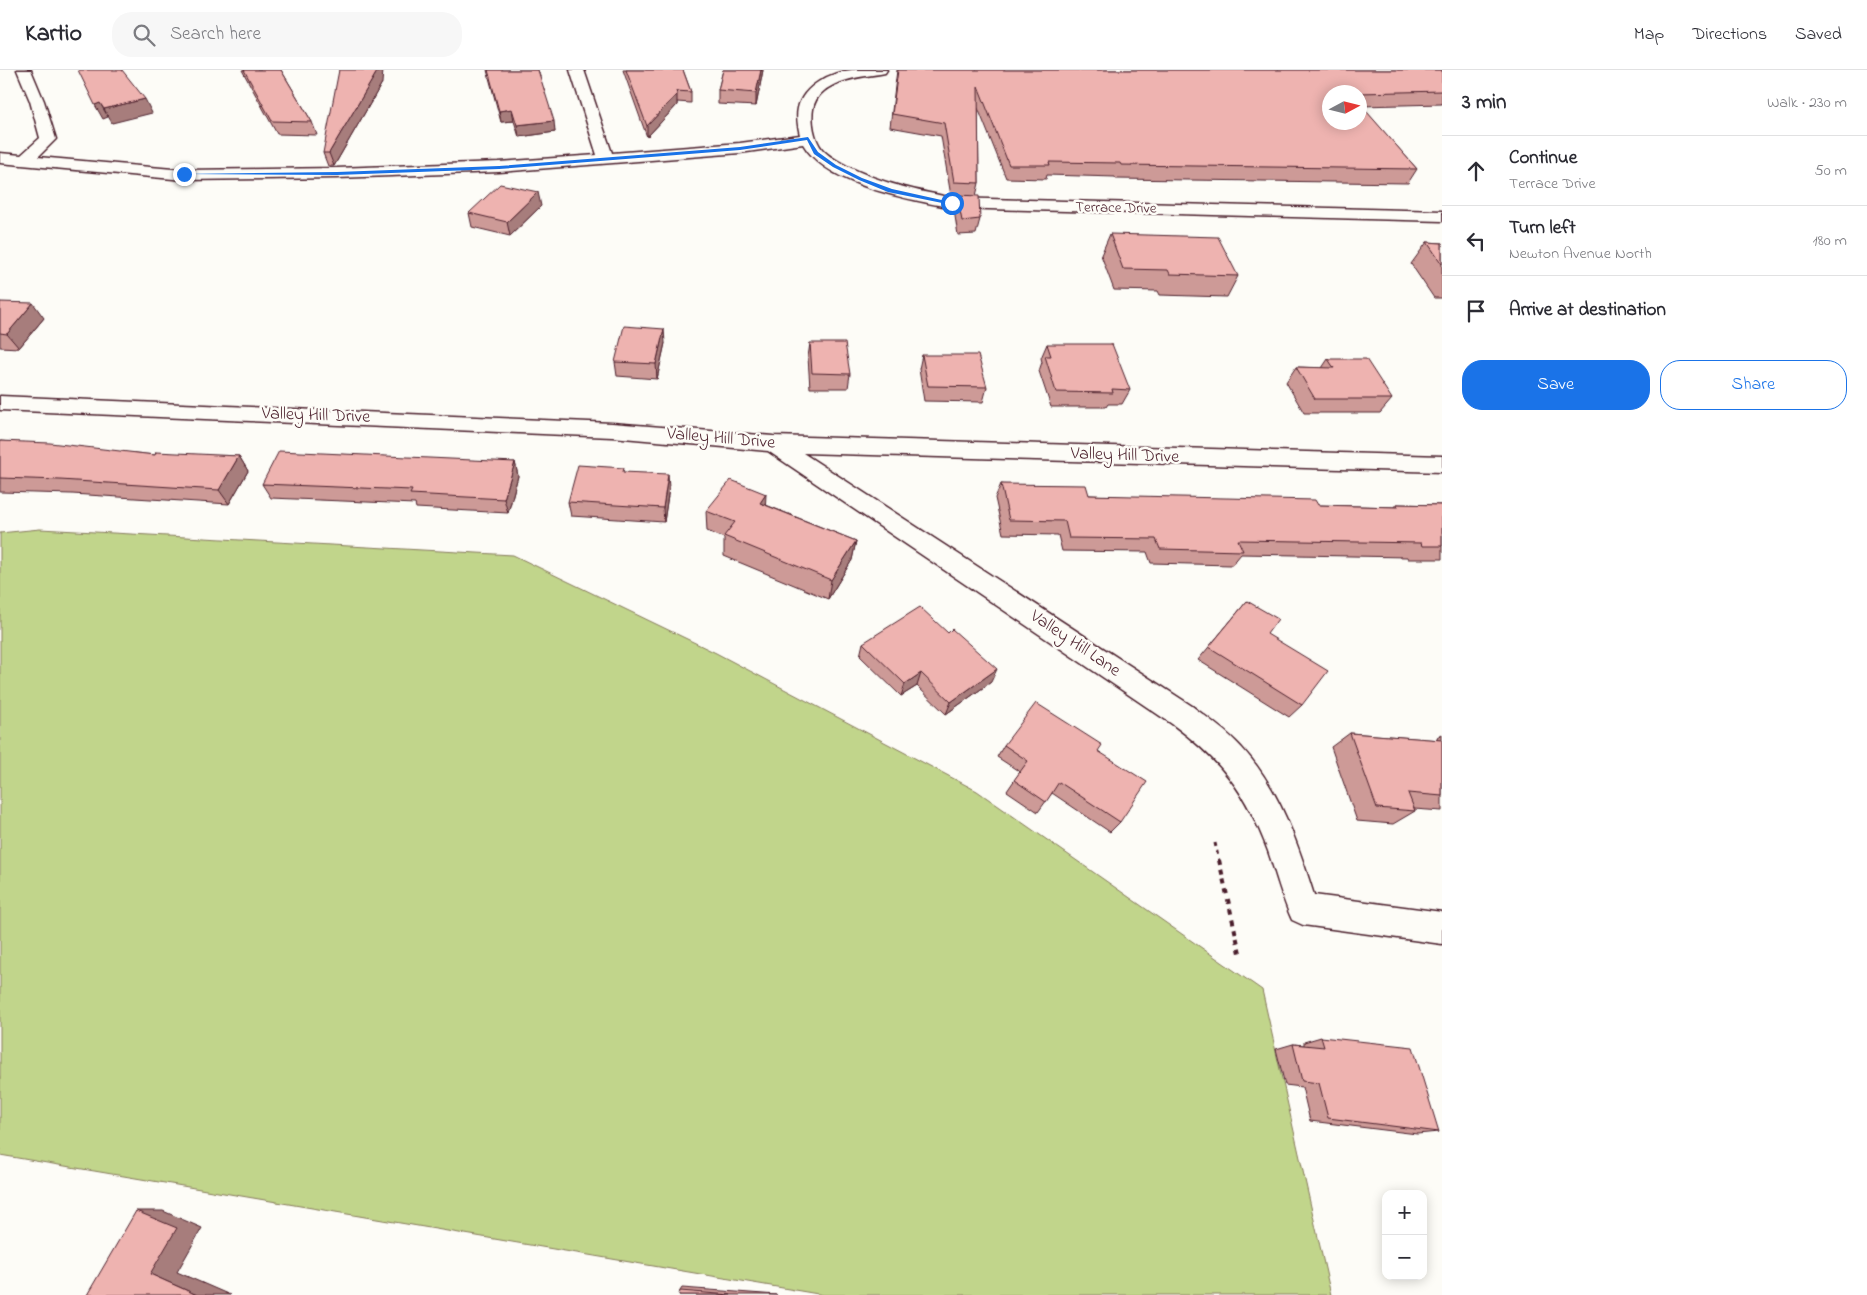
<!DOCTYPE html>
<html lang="en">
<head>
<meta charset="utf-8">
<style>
  body { margin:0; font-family:"Indie Flower",sans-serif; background:#f7f7f7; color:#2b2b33 }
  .controls { position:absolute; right:15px; bottom:15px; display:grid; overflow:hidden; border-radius:10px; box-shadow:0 2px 12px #0003 }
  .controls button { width:45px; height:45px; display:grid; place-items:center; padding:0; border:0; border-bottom:1px solid #e1e1e2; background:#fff; color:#2b2b33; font:25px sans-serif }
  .compass { position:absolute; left:1322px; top:15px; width:45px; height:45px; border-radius:50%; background:#fff; box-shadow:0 2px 12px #0003; rotate:83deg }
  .stop { position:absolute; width:15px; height:15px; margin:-11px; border:4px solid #1a73e8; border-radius:50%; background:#fff }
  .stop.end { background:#1a73e8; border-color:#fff; box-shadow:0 1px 5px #0008 }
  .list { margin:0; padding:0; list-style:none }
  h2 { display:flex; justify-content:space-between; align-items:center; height:65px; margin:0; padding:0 20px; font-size:21px }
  h2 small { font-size:16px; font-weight:400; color:#7c7c81 }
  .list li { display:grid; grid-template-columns:32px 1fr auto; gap:15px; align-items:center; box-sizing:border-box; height:70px; padding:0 20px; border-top:1px solid #e1e1e2 }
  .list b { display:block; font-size:19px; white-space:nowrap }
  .list p { margin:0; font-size:16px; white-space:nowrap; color:#7c7c81 }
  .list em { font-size:16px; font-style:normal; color:#7c7c81 }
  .actions { display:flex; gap:10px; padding:15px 20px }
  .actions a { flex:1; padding:11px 0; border:1px solid #1a73e8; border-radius:20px; text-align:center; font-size:18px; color:#1a73e8 }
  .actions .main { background:#1a73e8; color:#fff }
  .icon { flex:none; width:28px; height:28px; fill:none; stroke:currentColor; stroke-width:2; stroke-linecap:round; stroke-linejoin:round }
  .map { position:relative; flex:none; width:1442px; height:1225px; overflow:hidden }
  header { display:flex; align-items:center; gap:30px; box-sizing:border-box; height:70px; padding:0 25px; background:#fff; border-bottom:1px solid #e1e1e2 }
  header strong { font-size:24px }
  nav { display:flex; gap:28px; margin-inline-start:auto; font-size:18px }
  .search { width:350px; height:45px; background:#f7f7f7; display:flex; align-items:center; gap:12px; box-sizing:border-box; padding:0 18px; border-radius:20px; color:#7c7c81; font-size:19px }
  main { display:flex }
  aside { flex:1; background:#fff }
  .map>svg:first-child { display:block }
</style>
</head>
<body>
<header>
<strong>Kartio</strong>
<div class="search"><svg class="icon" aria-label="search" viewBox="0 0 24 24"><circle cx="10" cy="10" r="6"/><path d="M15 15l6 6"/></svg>Search here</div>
<nav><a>Map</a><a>Directions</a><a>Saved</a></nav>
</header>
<main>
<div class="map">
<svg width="1442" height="1225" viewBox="0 0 1442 1225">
  <rect width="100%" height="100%" fill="#fdfcf7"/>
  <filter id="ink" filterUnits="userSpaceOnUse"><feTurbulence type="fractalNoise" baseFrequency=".02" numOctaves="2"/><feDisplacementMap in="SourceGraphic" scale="10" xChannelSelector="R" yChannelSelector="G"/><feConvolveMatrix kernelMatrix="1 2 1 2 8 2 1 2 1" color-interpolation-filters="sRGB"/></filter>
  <g filter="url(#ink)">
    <path fill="#c1d58b" stroke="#867a5b" d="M40,459L513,485L716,583L977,721L1262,920L1331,1225H824L0,1085V463Z"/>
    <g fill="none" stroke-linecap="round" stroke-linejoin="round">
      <defs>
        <path id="street" d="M17,0H31L44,31L56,69L38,87L184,100L337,98L499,92L597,85L570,0H584L612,83L740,73L800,65C798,57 796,47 798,38C803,16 831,2 852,0C864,0 876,0 887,0L885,3L880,4C858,7 818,11 813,39C811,51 814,69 822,79C828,86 839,92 847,96C884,114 914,120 953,128L1442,141V151L953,138C909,129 827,116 803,74L740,83L499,102L337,108L184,110L0,93V83L21,85L40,68L30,31Z
          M0,326L612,353L773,366L1442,386V402L803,383L1192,636C1209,649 1228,662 1242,678C1279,718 1298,774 1314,825L1442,842V874L1303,855L1292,850C1282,828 1276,804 1268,781C1246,722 1222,691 1172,654L768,381L612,367L0,340Z"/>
      </defs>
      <use href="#street" stroke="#4a1f2b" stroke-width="3"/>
      <path stroke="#4a1f2b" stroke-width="3" stroke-dasharray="4 4" stroke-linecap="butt" d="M1215,773L1219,791"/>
      <path stroke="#4a1f2b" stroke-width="4" stroke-dasharray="5 5" stroke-linecap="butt" d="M1219,790L1240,883"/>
      <use href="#street" fill="#fdfcf7" fill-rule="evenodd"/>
    </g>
    <path fill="#cd9a97" stroke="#4a1f2b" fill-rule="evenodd" d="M242,0H281L312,52L317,65L277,64Z
      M487,0H538L555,62L519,67L514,51L501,52Z
      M623,0H683L691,22V33L677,32V35L647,67Z
      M723,0H763L756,36L718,34V20Z
      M897,0H1442V34L1361,36L1417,99L1408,113L1116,109L1115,107L1047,105L1046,109L1006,108L978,38L979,113L976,126L980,149L976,164L958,165L954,140L957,126H951L941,66L890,57ZM1330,22H1360V52Z
      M382,13L334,96H328L323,83Z
      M541,136L510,166L472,157L469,143Z
      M1110,164L1238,206L1227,227L1160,225L1158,221L1114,220L1101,185Z
      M1427,172L1442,173V228H1434L1411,194Z
      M0,232L44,248L19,278L0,277Z
      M665,273L657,309L617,306L615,292Z
      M810,273L850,304L848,318H810L808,287Z
      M1047,274L1130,320L1122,334H1108L1106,337H1051L1039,301L1042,292L1041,288Z
      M922,285L987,317L983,332L924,331L919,299Z
      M1328,289L1392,329L1380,343H1304L1286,312L1296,297L1322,298Z
      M0,371L155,385L239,386L248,401L229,434L72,424L0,422Z
      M515,392L518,406L508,443L416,438L415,434L271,428L262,414Z
      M625,402L669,418L664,452L571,446L568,432Z
      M1001,414L1089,425L1318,435L1395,437L1397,434L1442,435V489H1408L1407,487L1241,484L1232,495L1151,493L1147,482L1062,481L1058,465L1003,464L995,428Z
      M766,435L856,471L852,490L828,529L724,486V468L707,461L706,441Z
      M1247,531L1302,635L1289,647L1198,590Z
      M863,573L991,612L946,644L917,616L901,626L860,586Z
      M1350,663L1438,670L1437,667L1442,664V741L1414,739L1415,741L1393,754L1357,751L1331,677Z
      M1004,675L1098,681L1120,752L1110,762L1052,723L1038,742L1007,721L1020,702L997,687Z
      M1321,967L1439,1062L1417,1064L1310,1051L1302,1017L1285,1015L1276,979L1293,974L1304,975V972Z
      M682,1218L777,1225H679L680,1221Z"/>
    <path fill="#a77d7b" stroke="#4a1f2b" d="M378,0H383L382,13L334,96L329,83Z
      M761,0H763L756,36V23Z
      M677,24V35L647,67V56Z
      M145,29L152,43L112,53L104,39Z
      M100,33L108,47L103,49L95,35Z
      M512,39L514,51L501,52L499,41Z
      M554,51L555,62L519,67L517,55Z
      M538,122L541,136L510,166L507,152Z
      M33,233L44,248L19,278L7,264Z
      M664,259L665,273L657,309L656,294Z
      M239,386L248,401L229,434L219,420Z
      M515,392L518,406L508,443L504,429Z
      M668,404L669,418L664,452L663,438Z
      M766,424L765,444L760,433Z
      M856,471L852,490L828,529L831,510Z
      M997,599L991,612L946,644L951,632Z
      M921,603L917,616L901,626L905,614Z
      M136,1141H163L202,1158L177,1202L230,1225H197L150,1204Z"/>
    <path fill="#eeb3b0" stroke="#4a1f2b" d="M78,0H122L145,29L104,39L100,33L95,35Z
      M244,0H281L312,52L272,51Z
      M339,0H378L329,83H323Z
      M488,0H538L554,51L517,55L512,39L499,41Z
      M626,0H683L691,22L676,21L677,24L647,56Z
      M723,0H761L756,23L718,20Z
      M898,0H1442V21L1360,23V22H1330V52H1360V34L1417,99L1121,95L1120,93L1049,92L1050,95H1009L978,16L979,113L954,112L944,53L892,44Z
      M500,114L538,122L507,152L469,143Z
      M957,125L979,126L980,149L962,151Z
      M1110,164L1218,167L1238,206L1170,204L1168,200L1123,199Z
      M1427,172L1442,173V194Z
      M0,232L33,233L7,264L0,263Z
      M624,256L664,259L656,294L615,292Z
      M810,273H845L850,304L812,303Z
      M1047,274H1112L1130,320L1112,319L1113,323L1056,322L1045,286H1051Z
      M922,285H978L987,317L928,316Z
      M1328,289H1366L1392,329H1315L1296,297L1334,298Z
      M0,371L50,373L155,385L156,382L239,386L219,420L60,410L0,408Z
      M279,381L515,392L504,429L410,424L412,420L262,414Z
      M578,395L624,398L623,402L668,404L663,438L568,432Z
      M731,410L766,424L760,433L856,471L831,510L724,466L735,452L706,441Z
      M1001,414L1086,415L1089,425L1315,430L1318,435L1398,437L1397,434L1442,435V476H1422L1421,473L1238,470L1243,481L1160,479L1156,469L1069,468L1065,451L1009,450Z
      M1247,531L1278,549L1267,564L1328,601L1302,635L1209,577Z
      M920,537L948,563L952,559L997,599L951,632L921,603L905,614L863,573Z
      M1036,633L1102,675L1098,681L1147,712L1120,752L1059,712L1046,732L1014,710L1028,691L1004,675Z
      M1350,663L1442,670V726L1408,723L1415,741L1377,738Z
      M1321,967L1413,977L1439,1062L1328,1048L1319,1013L1302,1011L1293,974L1324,977Z
      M136,1141L177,1158L150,1204L197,1225H87Z
      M680,1221L731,1225H679Z"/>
  </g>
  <path fill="#1a73e8" d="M808,67L818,82L836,95L862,108L892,119L955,133L952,135L888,122L859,110L833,97L814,84L807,70L740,80L499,99L337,105L181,104L337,102L499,96L740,77Z"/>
  <g text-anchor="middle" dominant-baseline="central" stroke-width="5" stroke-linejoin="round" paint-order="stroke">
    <g font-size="15" fill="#4a1f2b" stroke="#fdfcf7">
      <text transform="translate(1116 138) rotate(1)">Terrace Drive</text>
    </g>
    <g font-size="18" fill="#4a1f2b" stroke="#fdfcf7">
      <text transform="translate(316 346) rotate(2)">Valley Hill Drive</text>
      <text transform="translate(721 369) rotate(5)">Valley Hill Drive</text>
      <text transform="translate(1125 386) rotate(2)">Valley Hill Drive</text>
      <text transform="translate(1075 574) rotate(34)">Valley Hill Lane</text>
    </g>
  </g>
</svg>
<div class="controls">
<button>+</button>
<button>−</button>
</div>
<svg class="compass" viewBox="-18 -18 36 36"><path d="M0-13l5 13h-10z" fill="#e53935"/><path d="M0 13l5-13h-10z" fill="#7c7c81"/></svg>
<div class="stop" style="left:952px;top:133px"></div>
<div class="stop end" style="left:184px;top:104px"></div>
</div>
<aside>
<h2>3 min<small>Walk · 230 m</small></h2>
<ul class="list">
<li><svg class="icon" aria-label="ahead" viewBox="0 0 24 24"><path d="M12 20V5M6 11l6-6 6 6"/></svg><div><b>Continue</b><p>Terrace Drive</p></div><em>50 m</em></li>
<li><svg class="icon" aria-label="left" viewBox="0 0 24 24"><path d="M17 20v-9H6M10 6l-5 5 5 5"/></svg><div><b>Turn left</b><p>Newton Avenue North</p></div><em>180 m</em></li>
<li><svg class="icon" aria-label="arrive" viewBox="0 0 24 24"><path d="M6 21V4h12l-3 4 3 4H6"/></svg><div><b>Arrive at destination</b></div></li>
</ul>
<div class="actions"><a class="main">Save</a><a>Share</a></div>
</aside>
</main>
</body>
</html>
